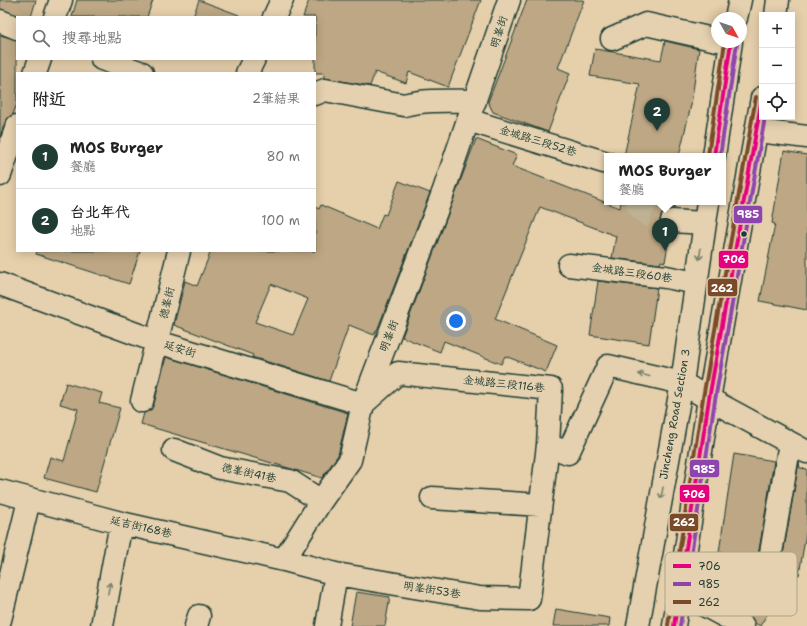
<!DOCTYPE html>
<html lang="zh-TW">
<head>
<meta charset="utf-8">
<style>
  body { margin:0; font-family:"Shantell Sans","LXGW WenKai TC",sans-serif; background:#f2f2f2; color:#222 }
  .controls { position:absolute; right:12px; top:12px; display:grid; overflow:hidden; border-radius:0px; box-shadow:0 2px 10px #0003 }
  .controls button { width:36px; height:36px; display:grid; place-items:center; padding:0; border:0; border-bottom:1px solid #e0e0e0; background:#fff; color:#222; font:20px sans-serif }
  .compass { position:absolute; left:711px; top:12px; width:36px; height:36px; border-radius:50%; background:#fff; box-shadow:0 2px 10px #0003; rotate:130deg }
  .you { position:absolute; left:456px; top:321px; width:14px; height:14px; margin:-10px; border:3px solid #fff; border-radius:50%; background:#1a73e8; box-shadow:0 0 0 6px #1a73e833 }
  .badge { display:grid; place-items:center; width:26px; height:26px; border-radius:50%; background:#1f3d34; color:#fff; font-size:13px; font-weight:700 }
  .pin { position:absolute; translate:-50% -33px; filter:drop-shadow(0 1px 2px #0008) }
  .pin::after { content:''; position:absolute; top:21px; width:14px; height:12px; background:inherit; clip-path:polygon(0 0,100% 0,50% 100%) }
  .popup { position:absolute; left:604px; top:153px; width:122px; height:52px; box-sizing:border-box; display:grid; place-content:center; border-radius:0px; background:#fff; filter:drop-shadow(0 1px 3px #0005); font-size:13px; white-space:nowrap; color:#767676 }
  .popup b { font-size:15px; color:#222 }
  .popup::after { content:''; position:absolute; left:50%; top:100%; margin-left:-8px; border:8px solid transparent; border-top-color:#fff }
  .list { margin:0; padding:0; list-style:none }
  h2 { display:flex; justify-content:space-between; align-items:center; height:52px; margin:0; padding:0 16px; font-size:17px }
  h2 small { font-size:13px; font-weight:400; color:#767676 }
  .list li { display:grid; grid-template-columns:26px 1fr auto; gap:12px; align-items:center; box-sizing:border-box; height:64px; padding:0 16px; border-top:1px solid #e0e0e0 }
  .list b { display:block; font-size:15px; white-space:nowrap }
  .list p { margin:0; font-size:13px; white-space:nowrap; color:#767676 }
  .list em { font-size:13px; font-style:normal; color:#767676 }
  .icon { flex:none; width:22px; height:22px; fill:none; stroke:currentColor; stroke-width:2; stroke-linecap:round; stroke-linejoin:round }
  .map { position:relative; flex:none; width:807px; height:626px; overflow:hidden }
  .search { position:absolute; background:#fff; box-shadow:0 2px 10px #0003; left:16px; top:16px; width:300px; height:44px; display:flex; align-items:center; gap:10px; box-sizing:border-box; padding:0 14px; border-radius:0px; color:#767676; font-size:15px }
  .panel { position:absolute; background:#fff; box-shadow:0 2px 10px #0003; left:16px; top:72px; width:300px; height:180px; border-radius:0px }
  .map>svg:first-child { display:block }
</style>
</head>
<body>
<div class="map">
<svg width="807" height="626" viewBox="0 0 807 626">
  <rect width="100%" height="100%" fill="#e6cfab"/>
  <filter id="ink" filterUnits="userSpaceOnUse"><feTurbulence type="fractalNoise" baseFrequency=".025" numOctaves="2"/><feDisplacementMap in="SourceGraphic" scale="8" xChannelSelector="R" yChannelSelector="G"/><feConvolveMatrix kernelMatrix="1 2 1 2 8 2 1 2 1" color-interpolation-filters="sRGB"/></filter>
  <g filter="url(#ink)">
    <path fill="#bda784" stroke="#1f3d34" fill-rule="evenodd" d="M0,0H36L31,17H23L0,9Z
      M77,0H153L147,17H72Z
      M199,0L239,15V17H193Z
      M309,0H481L448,87L409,72L406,83L375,72L370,86L323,78L325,73H315V17H303Z
      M527,0H584L558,68L570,73L548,132L493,112L488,102Z
      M0,35L17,40V104L13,114L5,122L0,137Z
      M665,41L699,49L691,105L679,156H624L640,84L590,76L595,49L661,60Z
      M476,139L517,155L512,166L620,208L621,202H675L674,209L666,210L662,214L660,220L661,227L670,233L665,262L661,261L660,264L612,258L616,236L540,207L495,319L557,345L546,372L505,356L501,364L444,341L440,352L402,337Z
      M784,151L807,155V310L760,301L775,224L772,223Z
      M399,181L430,193L378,328L374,335L349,325L329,381L252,357L253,355L174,325L185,281L197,286L211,251H315V207L319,209L321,205L377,229L383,214L386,215ZM271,284L308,299L293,335L255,322Z
      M37,251H140L129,284L36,254Z
      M598,281L657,288L649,344L590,335Z
      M166,357L348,413L338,455L322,478L141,424L144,413L151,410L154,404Z
      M66,383L102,393L99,403L120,408L96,492L44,478L50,457L64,461L78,409L60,404Z
      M734,454L774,461L756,568L737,564L743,555L719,552Z
      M799,462L800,468L807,469V527L799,575L780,572Z
      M733,572L777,598L760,626L755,623L749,615L718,598Z
      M356,592L390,597L385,626H350Z
      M556,609L610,618L609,626H553Z"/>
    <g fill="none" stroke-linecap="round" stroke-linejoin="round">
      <path stroke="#beb293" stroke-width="22" stroke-dasharray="22 11" stroke-linecap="butt" d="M637,202V205C647,218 656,219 672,221"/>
      <defs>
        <path id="minor" d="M55,17L61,0
          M274,17L282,0
          M0,21L17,28
          M612,39L646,24L717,40
          M102,59L142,73
          M35,73L40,59
          M247,73L254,59
          M315,94L325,90L404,105C427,99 451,101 475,101
          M468,120L607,163
          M757,131L807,137
          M0,175L17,126
          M672,221L704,223
          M569,265L666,277L696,283
          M0,284L158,342L363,404L398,373L551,389L548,445L529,599L480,598L336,574
          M142,401L179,251
          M548,445L568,453L608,366L682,383L709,399L807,452
          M174,450L220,468L290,481L321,501
          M0,491L121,523L284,560
          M432,498L540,505
          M767,576L790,443
          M680,592L743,626
          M0,620L29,500
          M102,626L121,523
          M196,626L199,616
          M327,626L336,574L284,560L321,501L350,460L363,404L443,193L509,0"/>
        <path id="major" d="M776,15L778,0
          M736,18L740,0
          M714,156L731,42
          M638,626L682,383L708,202
          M674,626L709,399L762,98"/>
      </defs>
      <use href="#minor" stroke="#1f3d34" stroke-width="25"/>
      <use href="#major" stroke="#1f3d34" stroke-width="25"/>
      <use href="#minor" stroke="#e5d1af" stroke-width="22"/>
      <use href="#major" stroke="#e5d1af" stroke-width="22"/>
      <defs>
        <path id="bus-1" d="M714,156L731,42
          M674,626L709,399L762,98"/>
        <path id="bus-2" d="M720,156L737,43
          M680,626L715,400L765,117"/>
        <path id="bus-3" d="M708,155L725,42
          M668,625L703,398L756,97"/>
      </defs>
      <use href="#bus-1" stroke="#e5d1af" stroke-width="7"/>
      <use href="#bus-2" stroke="#e5d1af" stroke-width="7"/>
      <use href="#bus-3" stroke="#e5d1af" stroke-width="7"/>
      <use href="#bus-1" stroke="#e5007d" stroke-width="4"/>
      <use href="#bus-2" stroke="#8e44ad" stroke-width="4"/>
      <use href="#bus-3" stroke="#7a4b2a" stroke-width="4"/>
    </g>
    <defs><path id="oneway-shaft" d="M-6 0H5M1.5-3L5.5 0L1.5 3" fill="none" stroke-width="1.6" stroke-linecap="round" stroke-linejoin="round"/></defs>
    <g stroke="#78806b">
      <use href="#oneway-shaft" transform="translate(700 254) rotate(98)"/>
      <use href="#oneway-shaft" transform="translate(644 375) rotate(-166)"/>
      <use href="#oneway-shaft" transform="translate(662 493) rotate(100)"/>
      <use href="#oneway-shaft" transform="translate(109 588) rotate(-79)"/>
    </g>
  </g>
  <circle fill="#1f3d34" stroke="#e5d1af" stroke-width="1.5" cx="744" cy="234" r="3.5"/>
  <g text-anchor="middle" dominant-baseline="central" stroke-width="3" stroke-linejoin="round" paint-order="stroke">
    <g font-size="11" fill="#1f3d34" stroke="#e5d1af">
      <text transform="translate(499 32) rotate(-72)">明峯街</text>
      <text transform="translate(538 141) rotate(17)">金城路三段52巷</text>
      <text transform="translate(632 273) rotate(8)">金城路三段60巷</text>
      <text transform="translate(167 303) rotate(-77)">德峯街</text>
      <text transform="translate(389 336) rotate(-69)">明峯街</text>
      <text transform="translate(180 349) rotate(17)">延安街</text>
      <text transform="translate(504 384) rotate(6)">金城路三段116巷</text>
      <text transform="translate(675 414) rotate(-80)">Jincheng Road Section 3</text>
      <text transform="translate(249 473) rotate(12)">德峯街41巷</text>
      <text transform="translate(141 527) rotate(13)">延吉街168巷</text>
      <text transform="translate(432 590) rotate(9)">明峯街53巷</text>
    </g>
  </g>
  <rect x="665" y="552" width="132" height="64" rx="6" fill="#e5d1af" stroke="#aaa58a" stroke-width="1"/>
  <rect x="673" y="564" width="18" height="4" fill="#e5007d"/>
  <rect x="673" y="582" width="18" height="4" fill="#8e44ad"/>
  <rect x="673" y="600" width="18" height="4" fill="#7a4b2a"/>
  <g font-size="11" fill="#1f3d34">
    <text x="698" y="570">706</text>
    <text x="698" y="588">985</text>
    <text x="698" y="606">262</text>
  </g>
  <g stroke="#e5d1af" stroke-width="1.5">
    <rect x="733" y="205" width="30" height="19" rx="4" fill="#8e44ad"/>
    <rect x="718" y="250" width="31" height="19" rx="4" fill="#e5007d"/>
    <rect x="707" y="278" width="31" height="19" rx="4" fill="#7a4b2a"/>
    <rect x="689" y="459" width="31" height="19" rx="4" fill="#8e44ad"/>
    <rect x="679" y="484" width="31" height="19" rx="4" fill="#e5007d"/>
    <rect x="669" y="513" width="30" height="19" rx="4" fill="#7a4b2a"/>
  </g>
  <g font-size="11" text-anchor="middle" font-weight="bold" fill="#fff">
    <text x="748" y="218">985</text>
    <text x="734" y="263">706</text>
    <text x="722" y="292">262</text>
    <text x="704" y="473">985</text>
    <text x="694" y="498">706</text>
    <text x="684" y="526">262</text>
  </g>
</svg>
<div class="controls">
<button>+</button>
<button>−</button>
<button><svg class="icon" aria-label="locate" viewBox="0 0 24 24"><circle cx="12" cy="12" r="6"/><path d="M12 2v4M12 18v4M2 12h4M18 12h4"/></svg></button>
</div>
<svg class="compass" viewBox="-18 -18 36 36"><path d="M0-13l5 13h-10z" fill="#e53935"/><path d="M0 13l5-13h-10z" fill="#767676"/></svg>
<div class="you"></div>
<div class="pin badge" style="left:665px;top:251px">1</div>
<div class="popup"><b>MOS Burger</b>餐廳</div>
<div class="pin badge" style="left:657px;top:131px">2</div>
<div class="search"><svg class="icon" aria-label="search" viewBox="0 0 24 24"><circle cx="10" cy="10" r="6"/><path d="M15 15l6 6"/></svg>搜尋地點</div>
<section class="panel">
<h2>附近<small>2筆結果</small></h2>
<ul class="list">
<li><span class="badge">1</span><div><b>MOS Burger</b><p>餐廳</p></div><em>80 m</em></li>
<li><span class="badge">2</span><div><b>台北年代</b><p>地點</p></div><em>100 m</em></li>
</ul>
</section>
</div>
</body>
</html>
